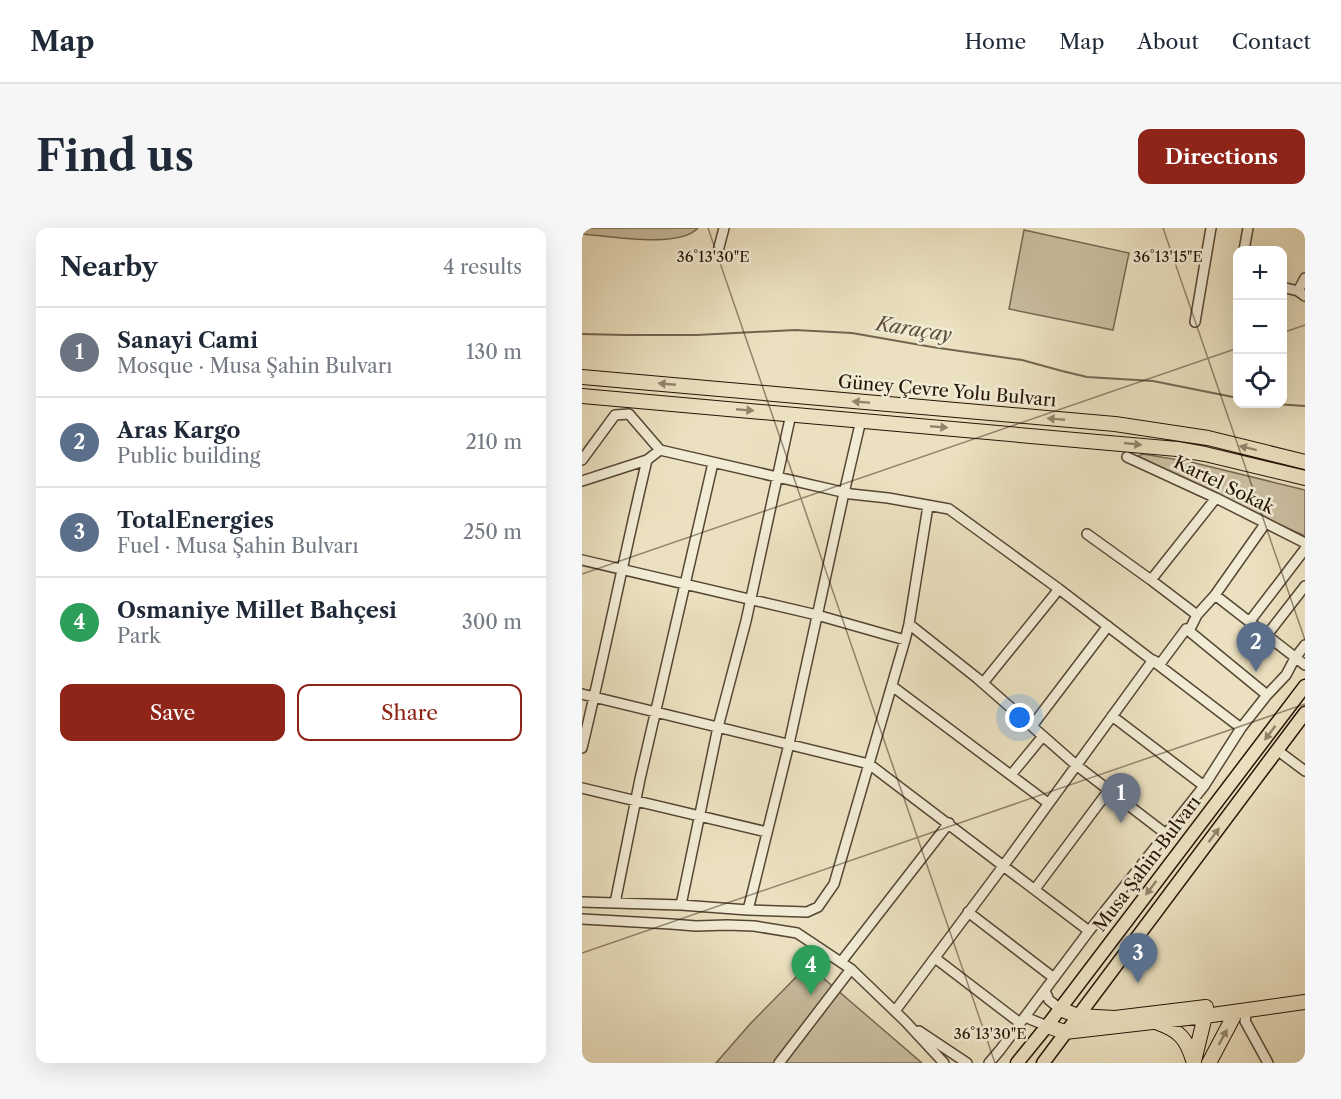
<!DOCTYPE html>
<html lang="en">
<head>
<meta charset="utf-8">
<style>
  body { margin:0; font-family:"Libre Caslon Text",serif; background:#f6f6f7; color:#1f2937 }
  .controls { position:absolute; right:18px; top:18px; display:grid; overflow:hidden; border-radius:12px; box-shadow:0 6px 24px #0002 }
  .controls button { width:54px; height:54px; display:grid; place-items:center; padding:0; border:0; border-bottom:2px solid #e0e1e3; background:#fff; color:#1f2937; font:30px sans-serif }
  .you { position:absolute; left:438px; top:490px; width:21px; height:21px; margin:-15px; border:4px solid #fff; border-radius:50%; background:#1a73e8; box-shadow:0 0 0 9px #1a73e833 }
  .badge { display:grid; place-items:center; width:39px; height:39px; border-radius:50%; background:#8f2418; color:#fff; font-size:20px; font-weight:700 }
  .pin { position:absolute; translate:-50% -50px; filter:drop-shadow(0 2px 3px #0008) }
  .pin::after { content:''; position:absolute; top:32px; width:21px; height:18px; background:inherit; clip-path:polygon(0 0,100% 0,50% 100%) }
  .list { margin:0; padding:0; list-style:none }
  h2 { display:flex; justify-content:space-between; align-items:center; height:78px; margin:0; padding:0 24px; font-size:26px }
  h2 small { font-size:20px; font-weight:400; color:#747a83 }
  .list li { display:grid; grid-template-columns:39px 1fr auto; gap:18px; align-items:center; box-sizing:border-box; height:90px; padding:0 24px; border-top:2px solid #e0e1e3 }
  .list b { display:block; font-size:22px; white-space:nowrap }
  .list p { margin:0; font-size:20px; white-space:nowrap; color:#747a83 }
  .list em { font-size:20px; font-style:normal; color:#747a83 }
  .actions { display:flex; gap:12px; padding:18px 24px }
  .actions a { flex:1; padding:14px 0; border:2px solid #8f2418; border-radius:12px; text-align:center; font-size:21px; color:#8f2418 }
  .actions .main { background:#8f2418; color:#fff }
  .icon { flex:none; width:33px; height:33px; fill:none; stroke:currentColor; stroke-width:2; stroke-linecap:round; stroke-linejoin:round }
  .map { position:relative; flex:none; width:723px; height:835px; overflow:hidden; border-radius:12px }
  header { display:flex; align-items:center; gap:36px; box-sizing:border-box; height:84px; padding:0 30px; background:#fff; border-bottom:2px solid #e0e1e3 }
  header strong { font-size:28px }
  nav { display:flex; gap:33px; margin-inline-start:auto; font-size:21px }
  .intro { display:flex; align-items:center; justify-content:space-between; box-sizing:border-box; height:144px; padding:0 36px }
  h1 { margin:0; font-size:42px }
  .button { padding:15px 27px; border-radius:12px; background:#8f2418; color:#fff; font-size:21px; font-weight:700 }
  main { display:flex; gap:36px; padding:0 36px }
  aside { flex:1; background:#fff; border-radius:12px; box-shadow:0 6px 24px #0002 }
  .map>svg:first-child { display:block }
</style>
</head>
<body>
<header>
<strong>Map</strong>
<nav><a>Home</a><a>Map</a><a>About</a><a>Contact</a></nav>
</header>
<div class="intro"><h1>Find us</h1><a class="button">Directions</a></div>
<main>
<aside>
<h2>Nearby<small>4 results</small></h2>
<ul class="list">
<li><span class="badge" style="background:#6b7280">1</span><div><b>Sanayi Cami</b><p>Mosque · Musa Şahin Bulvarı</p></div><em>130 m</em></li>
<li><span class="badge" style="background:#5c6f8a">2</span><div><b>Aras Kargo</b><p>Public building</p></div><em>210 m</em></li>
<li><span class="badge" style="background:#5c6f8a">3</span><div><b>TotalEnergies</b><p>Fuel · Musa Şahin Bulvarı</p></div><em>250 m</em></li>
<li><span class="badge" style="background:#2e9e5b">4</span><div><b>Osmaniye Millet Bahçesi</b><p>Park</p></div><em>300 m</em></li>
</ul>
<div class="actions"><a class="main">Save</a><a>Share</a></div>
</aside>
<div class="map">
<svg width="723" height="835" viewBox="0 0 723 835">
  <rect width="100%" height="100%" fill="#ebe1c0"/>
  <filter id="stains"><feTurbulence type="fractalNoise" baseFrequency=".00333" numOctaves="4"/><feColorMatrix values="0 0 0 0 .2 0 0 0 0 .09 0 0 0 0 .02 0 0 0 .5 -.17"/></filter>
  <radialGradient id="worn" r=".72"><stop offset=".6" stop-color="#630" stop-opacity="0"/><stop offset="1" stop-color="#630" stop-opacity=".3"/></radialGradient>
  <path fill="#c9bea0" stroke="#776853" stroke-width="1.5" d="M0,0H116C97,21 27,8 0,6Z
    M442,2L547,25L531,102L427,81Z
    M561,226L609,234L723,262V308L655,277L556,228Z
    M226,737L340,835H134L168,796Z"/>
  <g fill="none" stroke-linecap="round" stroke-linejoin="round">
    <path stroke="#746550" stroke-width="2" d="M0,106L44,107H115L213,102L270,105L350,119L440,132L480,143L505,149L571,153L656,170
      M693,176L723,178"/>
    <defs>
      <path id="minor" d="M662,22L666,0
        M136,23L142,0
        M700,59L716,63L723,68
        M716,63L723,50
        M613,94L629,0
        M545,229L634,270L723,315
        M0,232L33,187L47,186L78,222L269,266L306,270L367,281L477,361L659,500
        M0,253L65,232
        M505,306L569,352L615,387
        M0,332L235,387L323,412
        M569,352L634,270
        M633,367L723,437
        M668,393L723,321
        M327,396L395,450L494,537L584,606
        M607,403L615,387L633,367L683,296
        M607,403L685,467
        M685,407L723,358
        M401,455L477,361
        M310,458L466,575
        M0,466L287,536L507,703
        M530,488L622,558
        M450,498L526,398
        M0,520C23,425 42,328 65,232L78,222
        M695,522L723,543
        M429,547L461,508
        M0,560L185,604
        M453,661L527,562
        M0,674L99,677L166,682L225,684L236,679L252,656L323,412L327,396L346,278
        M33,675L58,551L131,235
        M99,677L136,499L164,393L209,186
        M166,682L207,516L262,265L279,192
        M386,684L472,750
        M0,691L89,696L114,698L145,697L172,698L215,705L269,741L323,793L362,835
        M353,730L438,795
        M259,734L367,595
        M463,763L467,772L478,781
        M665,782L663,793L686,835
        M313,783L422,637L571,432L578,436L604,401L607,403
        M443,789L465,798
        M337,803L385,835
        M197,835L269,741
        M407,835L418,822L507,703L622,558L659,500L685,467L704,447L713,430L723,417"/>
      <path id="major" d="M435,835L465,798L723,458
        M461,835L723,485"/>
      <path id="highway" d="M0,149L533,196L626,210L723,234
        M0,168L595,221L623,226L723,250
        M478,781L496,788L533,790L624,779
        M576,795C599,803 605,812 612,835
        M465,798L483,804L623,788L723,774
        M612,833L623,788
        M627,835L654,784"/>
    </defs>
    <use href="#minor" stroke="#564634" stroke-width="12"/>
    <use href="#major" stroke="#251306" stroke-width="15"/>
    <use href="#highway" stroke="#251306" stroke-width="16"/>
    <use href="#minor" stroke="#f2ecd6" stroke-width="9"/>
    <use href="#major" stroke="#ebe1c0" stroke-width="12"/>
    <use href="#highway" stroke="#ebe1c0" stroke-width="14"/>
  </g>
  <defs><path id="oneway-solid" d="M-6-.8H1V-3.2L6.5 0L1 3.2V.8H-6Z" transform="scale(1.5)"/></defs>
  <g fill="#92846c">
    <use href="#oneway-solid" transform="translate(85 156) rotate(-175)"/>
    <use href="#oneway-solid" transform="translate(279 174) rotate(-175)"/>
    <use href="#oneway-solid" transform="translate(163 182) rotate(5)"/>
    <use href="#oneway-solid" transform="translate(474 191) rotate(-175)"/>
    <use href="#oneway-solid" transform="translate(357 199) rotate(5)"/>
    <use href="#oneway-solid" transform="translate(551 216) rotate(6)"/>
    <use href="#oneway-solid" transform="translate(666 220) rotate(-166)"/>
    <use href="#oneway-solid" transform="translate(688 505) rotate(127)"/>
    <use href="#oneway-solid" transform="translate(632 607) rotate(-53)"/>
    <use href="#oneway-solid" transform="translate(569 660) rotate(127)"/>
    <use href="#oneway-solid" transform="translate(641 809) rotate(-62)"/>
  </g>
  <path fill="none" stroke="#251306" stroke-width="1.5" stroke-opacity="0.45" d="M126,0L413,835M581,0L723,412M700,105L723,97M0,346L656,120M0,725L723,476"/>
  <g text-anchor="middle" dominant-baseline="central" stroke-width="5" stroke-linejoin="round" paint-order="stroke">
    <g font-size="18" fill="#251306" stroke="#f2ecd6">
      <text transform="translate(365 163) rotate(5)">Güney Çevre Yolu Bulvarı</text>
      <text transform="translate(642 257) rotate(26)">Kartel Sokak</text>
      <text transform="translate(565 636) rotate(-53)">Musa Şahin Bulvarı</text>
    </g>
    <g font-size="20" font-style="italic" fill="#60503d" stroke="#f2ecd6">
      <text transform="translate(332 101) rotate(9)">Karaçay</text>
    </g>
  </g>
  <g font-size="15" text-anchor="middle" fill="#251306" stroke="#f2ecd6" stroke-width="5" stroke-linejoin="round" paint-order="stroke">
    <text x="131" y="34">36°13'30"E</text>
    <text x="586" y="34">36°13'15"E</text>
    <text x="408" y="811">36°13'30"E</text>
  </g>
  <rect width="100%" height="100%" filter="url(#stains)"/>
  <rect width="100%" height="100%" fill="url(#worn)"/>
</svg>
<div class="controls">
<button>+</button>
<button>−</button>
<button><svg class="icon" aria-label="locate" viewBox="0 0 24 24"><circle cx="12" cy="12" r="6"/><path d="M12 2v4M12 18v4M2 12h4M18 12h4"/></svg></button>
</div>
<div class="you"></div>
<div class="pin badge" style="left:539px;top:595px;background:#6b7280">1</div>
<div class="pin badge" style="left:674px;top:444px;background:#5c6f8a">2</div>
<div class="pin badge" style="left:556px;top:755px;background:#5c6f8a">3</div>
<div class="pin badge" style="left:229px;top:767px;background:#2e9e5b">4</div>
</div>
</main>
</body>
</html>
